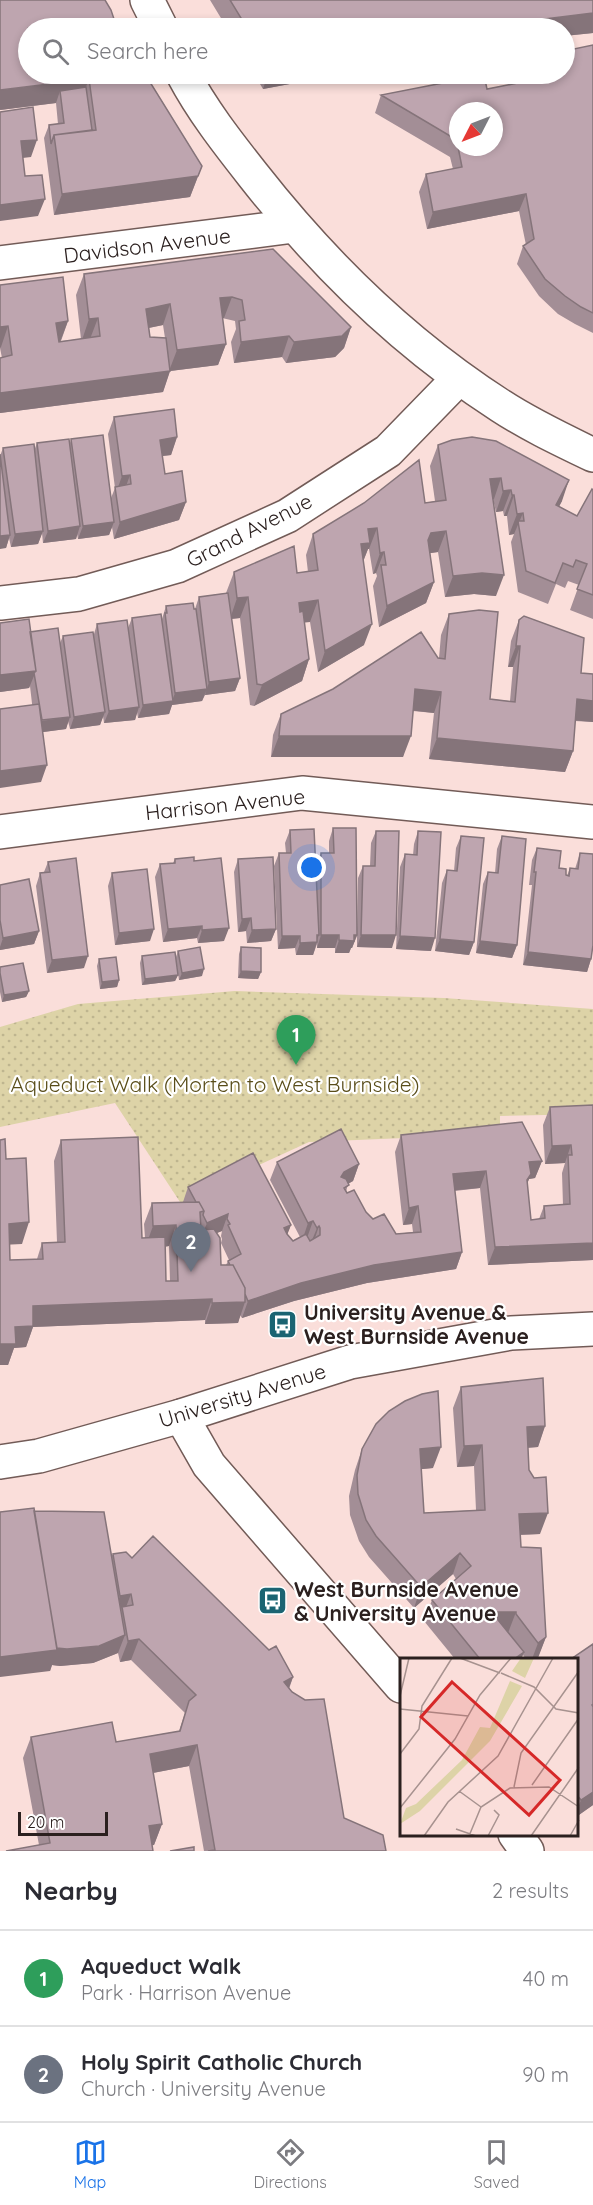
<!DOCTYPE html>
<html lang="en">
<head>
<meta charset="utf-8">
<style>
  body { margin:0; font-family:Quicksand,sans-serif; background:#f7f7f7; color:#2b2b33 }
  .compass { position:absolute; left:449px; top:102px; width:54px; height:54px; border-radius:50%; background:#fff; box-shadow:0 3px 9px #0003; rotate:228deg }
  .scale { position:absolute; left:18px; bottom:15px; width:90px; box-sizing:border-box; padding-left:6px; border:3px solid #2b201f; border-top:0; font-size:16px; line-height:21px; white-space:nowrap; color:#2b201f; -webkit-text-stroke:4px #fff; paint-order:stroke }
  .you { position:absolute; left:312px; top:868px; width:21px; height:21px; margin:-15px; border:4px solid #fff; border-radius:50%; background:#1a73e8; box-shadow:0 0 0 9px #1a73e833 }
  .badge { display:grid; place-items:center; width:39px; height:39px; border-radius:50%; background:#1a73e8; color:#fff; font-size:20px; font-weight:700 }
  .pin { position:absolute; translate:-50% -50px; filter:drop-shadow(0 2px 3px #0008) }
  .pin::after { content:''; position:absolute; top:32px; width:21px; height:18px; background:inherit; clip-path:polygon(0 0,100% 0,50% 100%) }
  .list { margin:0; padding:0; list-style:none }
  h2 { display:flex; justify-content:space-between; align-items:center; height:78px; margin:0; padding:0 24px; font-size:26px }
  h2 small { font-size:20px; font-weight:400; color:#7c7c81 }
  .list li { display:grid; grid-template-columns:39px 1fr auto; gap:18px; align-items:center; box-sizing:border-box; height:96px; padding:0 24px; border-top:2px solid #e1e1e2 }
  .list b { display:block; font-size:22px; white-space:nowrap }
  .list p { margin:0; font-size:20px; white-space:nowrap; color:#7c7c81 }
  .list em { font-size:20px; font-style:normal; color:#7c7c81 }
  .icon { flex:none; width:33px; height:33px; fill:none; stroke:currentColor; stroke-width:2; stroke-linecap:round; stroke-linejoin:round }
  .map { position:relative; flex:none; width:593px; height:1851px; overflow:hidden }
  .search { position:absolute; background:#fff; box-shadow:0 3px 9px #0003; left:18px; right:18px; top:18px; height:66px; display:flex; align-items:center; gap:15px; box-sizing:border-box; padding:0 21px; border-radius:33px; color:#7c7c81; font-size:22px }
  .sheet { height:270px; background:#fff }
  nav { display:flex; justify-content:space-around; align-items:center; box-sizing:border-box; height:84px; border-top:2px solid #e1e1e2; background:#fff; font-size:16px; color:#7c7c81 }
  nav a { display:grid; justify-items:center; gap:3px }
  nav .on { color:#1a73e8 }
  .map>svg:first-child { display:block }
</style>
</head>
<body>
<div class="map">
<svg width="593" height="1851" viewBox="0 0 593 1851">
  <defs>
    <pattern id="grass-dots" width="8" height="8" patternUnits="userSpaceOnUse" patternTransform="scale(1.5)"><rect width="8" height="8" fill="#ddd3a7"/><path d="M2 2h.1M6 6h.1" fill="none" stroke="#beb58f" stroke-width="1.8" stroke-linecap="round"/></pattern>
  </defs>
  <rect width="100%" height="100%" fill="#fadeda"/>
  <path fill="url(#grass-dots)" d="M235,991L444,998L593,1009V1114L500,1116V1134L309,1142L246,1171L182,1205L115,1103L0,1127V1027L78,1004Z"/>
  <g fill="none" stroke-linecap="round" stroke-linejoin="round">
    <defs>
      <path id="minor" d="M0,263L294,226
        M0,603L79,594L177,566L287,516L388,451L459,378
        M0,832L302,793L593,822
        M181,1416L209,1465L401,1686
        M515,1834L527,1851"/>
      <path id="major" d="M147,0L161,28
        M183,74C202,110 227,142 253,175C322,263 406,345 501,406C530,425 562,440 593,455
        M0,1462L39,1456L181,1416L350,1362L511,1333L593,1329"/>
    </defs>
    <use href="#minor" stroke="#725b57" stroke-width="36"/>
    <use href="#major" stroke="#725b57" stroke-width="36"/>
    <use href="#minor" stroke="#fff" stroke-width="33"/>
    <use href="#major" stroke="#fff" stroke-width="33"/>
  </g>
  <path fill="#a38e96" fill-rule="evenodd" d="M210,0H593V33L564,36V28H227Z
    M117,28L202,166L190,197L54,215L44,138L49,125L58,124L56,103L0,110Z
    M593,45V333L575,324L558,314L539,296L517,264L523,246L526,245L519,211L427,229L419,192L426,174L453,169L450,157L375,113L381,95L487,89L513,84L512,78L514,74H564Z
    M254,74H343L263,89Z
    M273,249L351,327L344,348L335,357L286,363L282,357L234,363L231,342L236,329L235,321L222,318L226,344L218,365L170,371L163,392L0,413V358H2L0,348V285L68,321L61,341L81,339L76,295L84,274ZM163,325L165,338L150,337L149,328Z
    M114,417L177,437L171,455L162,456L165,474L186,502L179,520L114,539L112,527L109,535L78,539L77,534L76,539L43,543L42,533L38,544L11,547L9,538L6,548L0,456L3,448L34,451L37,443H70L71,439L111,498L115,488L108,434Z
    M438,445L562,501L559,506L577,516L593,490V619L570,610L579,585L568,581L565,588L556,584L548,604L518,592L511,542L514,534L509,535L507,516H504L503,511L496,512L493,499L496,596L474,594L445,597L438,552L430,553L434,582L426,603L379,627L373,586L377,576L376,573L373,574L369,549H368L363,562L364,645L318,672L310,622H304L309,659L302,681L254,706L250,705L240,618L231,619L240,678L235,691L205,695L202,701L172,705L169,714L138,718L137,712L135,720L104,723L103,716L100,725L70,729L68,721L66,729L43,732L41,782L30,686L29,688L0,692V623L30,632L60,643L63,636L94,634L97,624L128,628L132,618L162,619L166,606L195,609L199,597L226,593L234,572L297,573L308,572L306,555L313,534L425,503L435,501L430,466Z
    M449,614L490,699L510,701L513,667H508L511,641L519,620L581,673L593,674V722L575,721L573,751L565,772L429,759L434,713L413,711L403,757H271L273,735L281,714L439,658L441,635Z
    M333,828L357,929L358,878L363,866H370L371,843L376,831L392,948L357,947V936L352,948H351L349,953H335V948H317V944L313,955H296L295,948L278,949L274,866L279,853H286L285,843L290,830L316,865L321,853H329V841Z
    M418,831L431,951L396,949L400,867L405,854L413,855L414,844Z
    M461,836L474,942L469,955L435,951L442,883L447,870L454,871L456,848Z
    M502,836L517,945L512,958L476,953L483,884L488,872L495,873L497,849Z
    M537,848L567,876L570,868L575,869L580,853L591,959L587,972L523,965L532,885H529L532,860Z
    M175,859L194,861L224,941L198,943L197,938L163,942L155,877L160,864L173,863Z
    M238,859L276,929L271,941L247,943L246,931L238,932L234,872Z
    M48,862L84,968L47,973L36,886L40,873L44,872Z
    M112,873L150,941L115,945L108,886Z
    M0,885L39,931L34,944L0,950Z
    M241,947L261,972L258,979L238,978L239,954Z
    M178,951L202,976L179,980L176,960L178,975L175,981L142,985L140,963L142,956L176,957Z
    M99,959L119,980L117,987L100,989L97,966Z
    M0,967L29,991L26,997L2,1002L0,992Z
    M593,1105V1260L488,1265L480,1188L455,1191L462,1252L456,1269L367,1283L294,1301L242,1318L240,1315L238,1323L205,1324V1320L33,1327L26,1347L14,1348L8,1365H0V1140L6,1159L22,1244H10V1260L37,1259L42,1243L57,1242L54,1161L61,1140L142,1238H145L144,1224L152,1203L183,1202L188,1187L291,1225L287,1234L293,1241L300,1237L270,1180L277,1162L359,1164L353,1181L348,1184L346,1192L373,1219L396,1234L413,1232L412,1224L403,1225L395,1152L401,1135L542,1161L535,1178L529,1179L527,1184L531,1220L539,1219L544,1206L563,1205L562,1173L565,1163L545,1164L543,1125L550,1107ZM222,1231L221,1236L222,1239L221,1243L229,1260L228,1261L226,1265H221L216,1233ZM169,1246L170,1281H166L165,1247Z
    M461,1387L545,1426L538,1447L528,1448L529,1470L540,1534L520,1535L521,1547L546,1637L537,1659H526L523,1655L521,1659H455L424,1621L432,1600L456,1579L453,1574L414,1608L369,1557L359,1541L350,1515L349,1496L355,1470L362,1449L433,1468L421,1469L424,1513L476,1510L474,1466L457,1467L453,1408Z
    M34,1511L111,1557L113,1554L132,1558L293,1677L289,1689L344,1818L386,1851H204L189,1766L153,1773L162,1824L154,1845H39L23,1758L31,1737L116,1742L179,1731L185,1713L131,1660L120,1662L118,1653L93,1663L60,1666L52,1665L50,1671Z
    M576,1659L593,1805L576,1817Z"/>
  <path fill="#85747a" d="M593,13V33L564,36V28H477L495,25Z
    M268,74H343L263,89Z
    M89,79L81,100L60,91L56,103L0,110V90Z
    M37,140L31,157L14,159L21,141Z
    M202,166L190,197L54,215L62,194Z
    M526,194L519,211L427,229L433,212Z
    M45,199L38,216L0,221V205Z
    M232,297L224,318L212,319L220,298Z
    M170,304L163,325L138,330L146,309Z
    M98,318L90,339L82,340L89,319Z
    M68,321L60,342L48,344L56,323Z
    M8,326L1,347L0,348V327Z
    M351,327L344,348L335,357L286,363L294,342Z
    M289,336L282,357L234,363L241,342Z
    M226,344L218,365L170,371L163,392L0,413V393L169,371L177,350Z
    M177,437L171,455L154,457L160,440Z
    M130,475L124,492L116,493L122,476Z
    M501,478L494,499L483,500L490,479Z
    M569,480L562,501L549,526L556,505Z
    M511,490L503,511L496,512L503,491Z
    M512,495H514L507,516H504Z
    M186,502L179,520L114,539L120,522Z
    M523,513L514,534L509,535L517,514Z
    M114,522L109,535L78,539L83,526Z
    M80,526L76,539L43,543L48,531Z
    M377,528L369,549H368L362,564L361,544L368,529Z
    M43,531L38,544L11,547L15,534Z
    M446,531L438,552L424,554L428,540L431,533Z
    M10,535L6,548L0,549V536Z
    M384,552L376,573L373,574L380,553Z
    M482,573L504,575L496,596L474,594L445,597L453,576Z
    M434,582L426,603L379,627L387,606Z
    M248,597L240,618L230,619L237,598Z
    M318,600L310,622L291,624L299,603Z
    M372,624L364,645L318,672L325,651Z
    M516,646H520L513,667H508Z
    M309,659L302,681L254,706L262,685Z
    M36,671L29,688L0,692V675Z
    M240,678L235,691L205,695L209,682Z
    M207,689L202,701L172,705L169,714L138,718L143,705L172,701L175,693Z
    M415,689L441,692L434,713L408,710Z
    M577,699L593,701V722L570,720Z
    M139,707L135,720L104,723L109,711Z
    M105,712L100,725L70,729L74,717Z
    M70,717L66,729L36,733L41,721Z
    M279,736H411L403,757H271Z
    M437,738L573,751L565,772L429,759Z
    M47,765L41,782L0,788V771Z
    M251,918L246,931L238,932L242,919Z
    M202,926L197,938L163,942L168,929Z
    M229,928L224,941L198,943L202,930Z
    M154,929L150,941L115,945L119,933Z
    M276,929L271,941L247,943L252,930Z
    M39,931L34,944L0,950V947L3,938Z
    M317,935H319L316,942H317L313,955H296L300,943Z
    M321,935H339L335,948H317Z
    M354,935H357L352,948H351L349,953H335L339,940Z
    M361,935H396L392,948L357,947Z
    M282,936H300L295,948L278,949Z
    M400,936L435,938L431,951L396,949Z
    M440,939L474,942L469,955L435,951Z
    M480,941L517,945L512,958L476,953Z
    M528,952L591,959L587,972L523,965Z
    M88,956L84,968L47,973L52,960Z
    M204,969L202,976L179,980L182,973Z
    M241,971L261,972L258,979L238,978Z
    M178,975L175,981L142,985L145,979Z
    M119,980L117,987L100,989L102,982Z
    M29,991L26,997L2,1002L4,995Z
    M571,1145L565,1163L545,1164L552,1146Z
    M542,1161L535,1178L529,1179L524,1192L529,1162Z
    M359,1164L353,1181L338,1189L341,1177L344,1172Z
    M486,1171L480,1188L447,1191L453,1174Z
    M418,1206L412,1224L403,1225L409,1208Z
    M228,1214L222,1231L200,1240L207,1223Z
    M313,1221L307,1238L302,1241L308,1223Z
    M29,1222L22,1244L1,1245L9,1224Z
    M176,1225L169,1246L145,1248L153,1226Z
    M291,1225L284,1243V1228Z
    M319,1226L313,1244L310,1245L317,1228Z
    M593,1243V1260L488,1265L495,1247Z
    M462,1252L456,1269L367,1283L294,1301L242,1318L248,1301L301,1283L374,1265Z
    M212,1299L205,1320L33,1327L26,1347L14,1348L8,1365H0V1344L33,1306Z
    M245,1302L238,1323L205,1324L212,1303Z
    M545,1426L538,1447L519,1448L527,1427Z
    M482,1445L474,1466L457,1467L464,1446Z
    M441,1447L433,1468L413,1470L420,1449Z
    M548,1513L540,1534L512,1535L519,1514Z
    M460,1553L453,1574L414,1608L421,1587Z
    M131,1594L123,1615L122,1607L118,1616L112,1617L120,1596Z
    M497,1612H516L508,1633H490Z
    M125,1635L118,1653L93,1663L60,1666L52,1665L50,1671L0,1677V1657Z
    M546,1637L538,1658L532,1659L538,1643Z
    M139,1639L131,1660L120,1662L128,1641Z
    M524,1652L521,1659H514Z
    M293,1677L285,1698L284,1682Z
    M197,1745L189,1766L142,1775L150,1754Z
    M593,1792V1805L576,1817V1813L581,1800Z
    M162,1824L154,1845L142,1847L149,1826Z"/>
  <path fill="#bea5af" stroke="#85747a" stroke-width="1.5" d="M0,0H105L111,10L117,28H28V74H145L202,166L198,176L62,194L54,135L96,130L89,79L0,90Z
    M230,0H593V13L495,25L477,28H247Z
    M593,45V313L581,307L565,296L545,279L523,246L534,239L526,194L433,212L426,174L462,167L458,147H494V111H458V146L457,140L381,95L484,75L487,89L523,82L521,74H564V51Z
    M86,87L92,130L54,135L51,144L49,125L64,123L60,91Z
    M33,107L37,140L21,141L25,176L42,175L45,199L0,205V112Z
    M273,249L351,327L342,336L294,342L289,336L241,342L239,321L245,320L242,300L232,297L220,298L226,344L177,350L170,304L146,309L150,337L166,338L170,371L0,393V358L12,355L8,326L0,327V285L63,277L68,321L56,323L59,342L100,336L98,318L89,319L84,274Z
    M174,409L177,437L160,440L165,474L182,471L186,502L120,522L115,487L131,484L130,475L122,476L114,417Z
    M103,435L114,522L83,526L71,439Z
    M472,437L496,441L569,480L556,505L577,516L592,489L593,490V595L577,589L587,564L576,560L573,567L563,563L555,583L526,571L518,521H524L523,513L517,514L514,495H512L511,490L503,491L501,478L490,479L504,575L482,573L453,576L446,531L431,533L428,540L434,582L387,606L381,565H386L384,552L380,553L377,528L368,529L370,543L361,544L372,624L325,651L318,600L299,603L300,612L303,611L309,659L262,685L257,684L248,597L237,598L234,572L294,546L297,573L318,570L313,534L364,503L419,460L425,503L446,500L438,445L452,440Z
    M69,439L80,526L48,531L37,443Z
    M34,444L43,531L15,534L3,448Z
    M0,454L10,535L0,536Z
    M228,593L240,678L209,682L199,597Z
    M193,603L194,609H196L207,689L175,693L165,613H167L166,606Z
    M479,610L498,612L490,699L515,702L520,646H516L519,620L524,616L584,638L581,673L593,674V701L577,699L573,751L437,738L441,692L415,689L411,736H279L281,714L333,689L421,632L438,658L445,659L449,614Z
    M161,614L173,701L143,705L132,618Z
    M29,619L36,671L0,675V623Z
    M127,620L139,707L109,711L97,624Z
    M58,628L70,717L42,720L34,673L36,671L30,632Z
    M93,632L105,712L74,717L63,636Z
    M39,704L47,765L0,771V709Z
    M333,828H356L357,935H354V941L339,940V935H321V853H334Z
    M314,829L319,935H317V942L300,943V936H282L279,853H291L290,830Z
    M376,831H399L396,935H361L363,866H375Z
    M418,831L441,832L435,938L400,936L405,854L417,855Z
    M461,836L484,838L474,942L440,939L447,870L457,871Z
    M502,836L526,839L517,945L480,941L488,872L498,873Z
    M537,848L561,851L559,868L566,869V875L569,876L570,868L578,869L580,853L593,854V945L591,959L528,952L536,872H534Z
    M194,857V861L221,858L229,928L202,930V926L168,929L160,864L175,863V859Z
    M273,857L276,929L252,930L251,918L242,919L238,859Z
    M76,858L88,956L52,960L40,873L50,872L48,862Z
    M147,869L154,929L119,933L112,873Z
    M29,879L39,931L3,938L0,920V885Z
    M200,947L204,969L182,973L178,951Z
    M241,947L261,948V972L241,971Z
    M175,952L178,975L145,979L142,956Z
    M116,957L119,980L102,982L99,959Z
    M23,963L29,991L4,995L0,973V967Z
    M593,1105V1243L495,1247L486,1171L453,1174L462,1252L374,1265L301,1283L248,1301L245,1294V1288L233,1265H230L228,1261L241,1254L228,1225L230,1224L227,1219L228,1214L207,1223L203,1215L204,1211L199,1202H196L188,1187L253,1153L291,1225L284,1228L287,1234L293,1241L306,1234L310,1241L320,1235V1228L319,1226L317,1228L313,1221L308,1223L277,1162L341,1129L359,1164L344,1172L341,1177L346,1179L349,1185L344,1188L347,1193L354,1190L366,1212L373,1219L384,1214L396,1234L421,1232L418,1206L409,1208L401,1135L522,1122L542,1161L529,1162L531,1174L527,1180L531,1220L545,1218L544,1206L570,1204L568,1155H572L571,1145L552,1146L550,1107Z
    M138,1137L142,1238L165,1237L166,1281H178L176,1225L153,1226L152,1203L199,1202L204,1211L200,1212L201,1230L214,1229L220,1238L221,1265H233L245,1288V1302L212,1303V1299L33,1306V1326L15,1327L16,1344H0V1140L5,1139L6,1159L26,1158L29,1222L9,1224L10,1260L43,1259L42,1243L65,1242L61,1140Z
    M543,1378L545,1426L527,1427L529,1470L534,1478L546,1477L548,1513L519,1514L521,1547L541,1548L546,1637L538,1643L516,1614V1612H497L498,1620L524,1652L514,1659H480L432,1600L471,1566L460,1553L421,1587L376,1536L366,1520L358,1494L357,1475L362,1449L376,1424L389,1411L405,1401L422,1394L438,1391L441,1447L420,1449L424,1513L485,1510L482,1445L464,1446L461,1387Z
    M34,1508L57,1650L0,1657V1512Z
    M34,1511L104,1512L125,1635L99,1646L67,1649L57,1648Z
    M153,1536L269,1650L276,1646L293,1677L284,1682L292,1692L305,1700L324,1699L344,1818L383,1835L386,1851H208L215,1850L197,1745L150,1754L162,1824L149,1826L153,1851H6L50,1843L31,1737L112,1722L116,1742L180,1731L189,1701L196,1695L139,1639L128,1641L122,1607L133,1605L131,1594L120,1596L113,1554L126,1552L132,1558Z
    M593,1644V1704L592,1705L593,1707V1792L581,1800L576,1794V1659H571Z
    M194,1847V1851H170Z"/>
  <defs>
    <symbol id="bus-square" viewBox="-11 -11 22 22"><rect x="-9" y="-9" width="18" height="18" rx="4" fill="#1b6472" stroke="#fff"/><path d="M-5-6H5V4H4V6H2V4H-2V6H-4V4H-5ZM-3.5-4V0h7V-4ZM-3.5 1.2v1.5H-2V1.2ZM2 1.2v1.5H3.5V1.2Z" fill="#fff"/></symbol>
  </defs>
  <g fill-rule="evenodd">
    <use href="#bus-square" x="266" y="1308" width="33" height="33"/>
    <use href="#bus-square" x="256" y="1584" width="33" height="33"/>
  </g>
  <g text-anchor="middle" dominant-baseline="central" stroke-width="4.5" stroke-linejoin="round" paint-order="stroke">
    <g font-size="21" fill="#2b201f" stroke="#fff">
      <text transform="translate(147 245) rotate(-7)">Davidson Avenue</text>
      <text transform="translate(249 530) rotate(-27)">Grand Avenue</text>
      <text transform="translate(225 804) rotate(-6)">Harrison Avenue</text>
      <text transform="translate(242 1395) rotate(-17)">University Avenue</text>
    </g>
    <g font-size="21" fill="#594d19" stroke="#fff">
      <text x="215" y="1084">Aqueduct Walk (Morten to West Burnside)</text>
    </g>
    <g font-size="21" font-weight="bold" fill="#2b201f" stroke="#fff" text-anchor="start">
      <text x="304" y="1312">University Avenue &amp;<tspan x="304" dy="24">West Burnside Avenue</tspan></text>
      <text x="294" y="1589">West Burnside Avenue<tspan x="294" dy="24">&amp; University Avenue</tspan></text>
    </g>
  </g>
  <g transform="translate(400 1658)">
    <rect width="178" height="178" fill="#fadeda"/>
    <path d="M121,0H134L125,20L112,13ZM110,23L122,28L90,83L20,153L0,166L6,150L16,146L62,102L80,69L90,70Z" fill="#ddd3a7"/>
    <path fill="none" stroke="#a7928f" stroke-width="1.5" d="M60,0L100,15M101,15L134,29L156,51L179,55M0,38L9,0M0,51L68,58M0,96L19,71L22,48L52,0M132,127L179,60M114,129L121,95L179,13M59,133L81,149M0,150L55,81L80,37L111,0M56,171L76,178M24,178L48,144L98,98L153,0M69,178L81,149L110,130L149,129L179,149M88,178L99,157L94,152M131,178L179,109M170,178L179,162"/>
    <path fill="#d62828" fill-opacity="0.15" stroke="#d62828" stroke-width="3" d="M52,24L160,122L129,157L21,59Z"/>
    <rect width="178" height="178" fill="none" stroke="#2b201f" stroke-width="3"/>
  </g>
</svg>
<svg class="compass" viewBox="-18 -18 36 36"><path d="M0-13l5 13h-10z" fill="#e53935"/><path d="M0 13l5-13h-10z" fill="#7c7c81"/></svg>
<div class="scale">20 m</div>
<div class="you"></div>
<div class="pin badge" style="left:296px;top:1065px;background:#2e9e5b">1</div>
<div class="pin badge" style="left:191px;top:1272px;background:#6b7280">2</div>
<div class="search"><svg class="icon" aria-label="search" viewBox="0 0 24 24"><circle cx="10" cy="10" r="6"/><path d="M15 15l6 6"/></svg>Search here</div>
</div>
<section class="sheet">
<h2>Nearby<small>2 results</small></h2>
<ul class="list">
<li><span class="badge" style="background:#2e9e5b">1</span><div><b>Aqueduct Walk</b><p>Park · Harrison Avenue</p></div><em>40 m</em></li>
<li><span class="badge" style="background:#6b7280">2</span><div><b>Holy Spirit Catholic Church</b><p>Church · University Avenue</p></div><em>90 m</em></li>
</ul>
</section>
<nav>
<a class="on"><svg class="icon" aria-label="map" viewBox="0 0 24 24"><path d="M3 6l6-2 6 2 6-2v14l-6 2-6-2-6 2zM9 4v14M15 6v14"/></svg>Map</a>
<a><svg class="icon" aria-label="directions" viewBox="0 0 24 24"><path d="M12 3l9 9-9 9-9-9zM9 14v-3h6M13 9l2 2-2 2"/></svg>Directions</a>
<a><svg class="icon" aria-label="saved" viewBox="0 0 24 24"><path d="M7 4h10v16l-5-4-5 4z"/></svg>Saved</a>
</nav>
</body>
</html>
